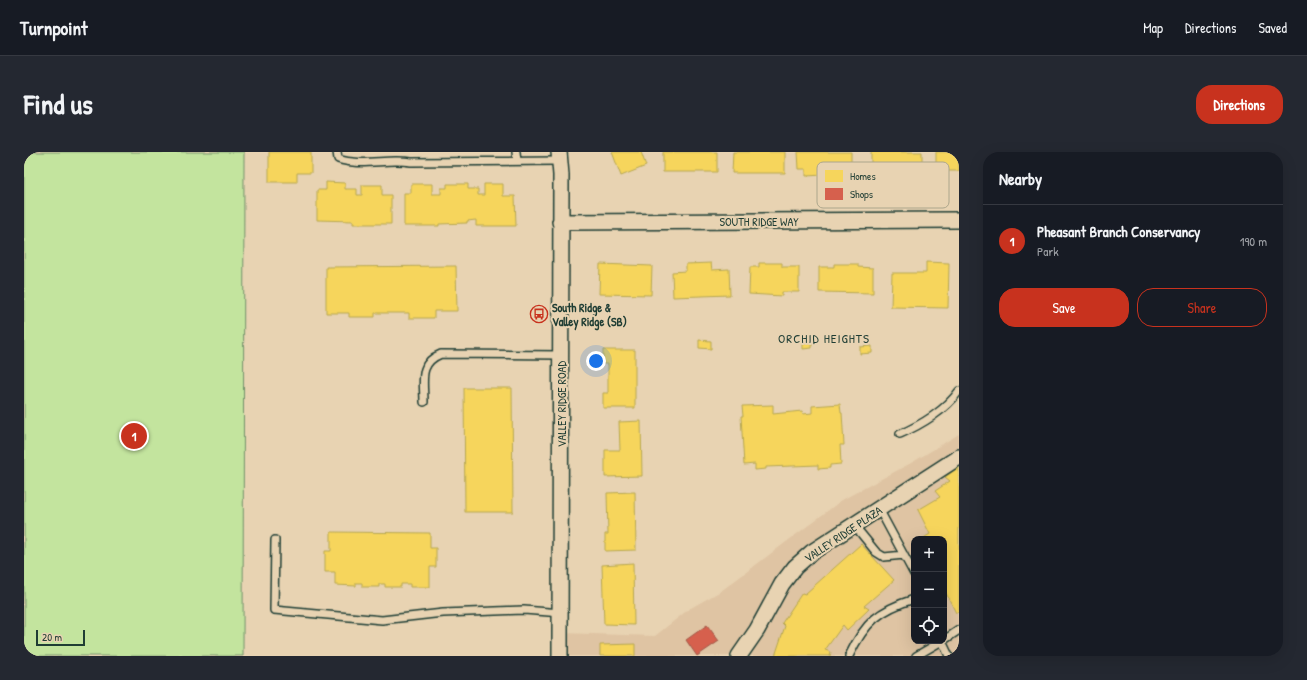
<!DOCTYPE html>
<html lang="en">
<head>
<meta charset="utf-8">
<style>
  body { margin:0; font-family:"Patrick Hand",sans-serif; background:#242831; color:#f1f3f6 }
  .controls { position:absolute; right:12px; bottom:12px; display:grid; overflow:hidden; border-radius:8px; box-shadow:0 4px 16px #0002 }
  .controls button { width:36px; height:36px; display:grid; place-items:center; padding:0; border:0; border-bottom:1px solid #363941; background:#171b24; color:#f1f3f6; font:20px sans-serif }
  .scale { position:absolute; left:12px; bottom:10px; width:49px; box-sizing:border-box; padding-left:4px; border:2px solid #1f3d34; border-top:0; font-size:11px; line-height:14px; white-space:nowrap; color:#1f3d34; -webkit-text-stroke:3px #e8d3b2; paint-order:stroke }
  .you { position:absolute; left:572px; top:209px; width:14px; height:14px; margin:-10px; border:3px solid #fff; border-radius:50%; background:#1a73e8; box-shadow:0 0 0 6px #1a73e833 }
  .badge { display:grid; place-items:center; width:26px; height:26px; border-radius:50%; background:#c8321e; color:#fff; font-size:13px; font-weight:700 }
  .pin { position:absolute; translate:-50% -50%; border:2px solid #fff; box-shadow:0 1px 4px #0006 }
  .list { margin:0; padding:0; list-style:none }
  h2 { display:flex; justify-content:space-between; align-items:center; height:52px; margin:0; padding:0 16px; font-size:17px }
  h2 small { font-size:13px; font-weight:400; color:#9ea1a6 }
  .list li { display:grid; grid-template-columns:26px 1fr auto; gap:12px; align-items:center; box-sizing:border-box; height:72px; padding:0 16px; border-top:1px solid #363941 }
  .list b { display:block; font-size:15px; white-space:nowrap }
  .list p { margin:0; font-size:13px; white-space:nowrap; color:#9ea1a6 }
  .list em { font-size:13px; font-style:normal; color:#9ea1a6 }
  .actions { display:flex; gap:8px; padding:12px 16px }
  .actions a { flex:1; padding:9px 0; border:1px solid #c8321e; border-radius:16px; text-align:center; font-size:14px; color:#c8321e }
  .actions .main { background:#c8321e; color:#fff }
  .icon { flex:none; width:22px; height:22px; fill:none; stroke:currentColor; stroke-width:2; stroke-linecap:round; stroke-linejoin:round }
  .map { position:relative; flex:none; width:935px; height:504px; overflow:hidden; border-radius:16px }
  header { display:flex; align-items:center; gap:24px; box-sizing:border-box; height:56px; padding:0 20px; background:#171b24; border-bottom:1px solid #363941 }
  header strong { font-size:19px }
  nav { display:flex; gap:22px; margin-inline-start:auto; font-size:14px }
  .intro { display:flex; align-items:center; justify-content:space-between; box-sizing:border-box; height:96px; padding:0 24px }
  h1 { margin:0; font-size:28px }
  .button { padding:10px 18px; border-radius:16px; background:#c8321e; color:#fff; font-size:14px; font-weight:700 }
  main { display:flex; gap:24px; padding:0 24px }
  aside { flex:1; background:#171b24; border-radius:16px; box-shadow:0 4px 16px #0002 }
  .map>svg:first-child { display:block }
</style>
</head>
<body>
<header>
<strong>Turnpoint</strong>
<nav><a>Map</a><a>Directions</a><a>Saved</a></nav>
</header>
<div class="intro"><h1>Find us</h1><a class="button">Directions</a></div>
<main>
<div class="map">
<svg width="935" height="504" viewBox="0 0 935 504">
  <rect width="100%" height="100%" fill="#e8d3b2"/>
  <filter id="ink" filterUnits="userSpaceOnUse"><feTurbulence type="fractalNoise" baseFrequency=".025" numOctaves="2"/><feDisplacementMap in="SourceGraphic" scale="8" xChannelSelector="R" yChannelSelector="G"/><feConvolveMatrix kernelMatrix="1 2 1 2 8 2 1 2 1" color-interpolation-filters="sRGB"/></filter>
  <g filter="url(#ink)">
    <path fill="#dfc4a3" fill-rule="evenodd" d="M935,282V504H536L537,481L631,484L665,457L697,439L818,348L889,310ZM890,387H920V489H890Z"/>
    <path fill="#c3e49e" stroke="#719069" d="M0,0H220L219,504H0Z"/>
    <path fill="#f6d55c" stroke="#b6a750" d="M245,0H287V21H273V30H245Z
      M588,0H617L622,14L597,24Z
      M639,0H693V20H639Z
      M709,0H761V21H708Z
      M774,0H827V18H818V22L782,24V17H775Z
      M847,0H898V21H891V25L855,26V20H847Z
      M912,0H935V19H918V16H912Z
      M302,30L321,31V37H333V43H338V33H358V43H367V72H329V69L293,68V38H302Z
      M387,32H408V42H417V36H423V32H444V37H454V43H460V32H479V44H491L492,74H452V68L443,69V71L415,72V74H380V41H387Z
      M902,110L925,111L924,156L867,155L868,121H902Z
      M687,111L688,118L705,117L706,143L649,145L648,120L662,119V112Z
      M735,111H758V115H775V140H758V144L725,142L726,115H735Z
      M576,112L628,114L627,143L575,142Z
      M810,112H834V115L849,116V141L795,140V115H810Z
      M432,114L433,159H410V166H385V161H351V165H325V161H302V115Z
      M675,188L687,189V197L675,196Z
      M779,188H788V196L779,197Z
      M848,194V201L836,202V195Z
      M579,198H611V256H579V241H584V212H579Z
      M440,236H488L489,360H441Z
      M816,252L817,261H818L820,293H816L817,312L806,313V316L794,317V313L742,315V317L731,318V312L720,313L717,264H719L718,254L749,253V262L778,259L779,262L788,261V254Z
      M617,269L618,324L581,325V298H596L595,270Z
      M935,315V460L932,461L920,437V387H898L906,382L894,358L916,345L911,339L926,329L921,325Z
      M611,340L612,398L581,399V382H584L583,341Z
      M307,380L406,381V396H412V415H406V435H386V432H377V435H361V432H355V435H338V431H332V434L311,433V420H301V399H307Z
      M837,392L870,428L840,454L845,457L823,478L819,473L801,498L807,500L806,504H751L761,474L758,471L778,441L781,442Z
      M609,411L610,473L580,472L578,413Z
      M611,492V504H576V493Z"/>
    <path fill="#d6604d" stroke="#9f5646" d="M683,473L695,489L673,504L662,488Z"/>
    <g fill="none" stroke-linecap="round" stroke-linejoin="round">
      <defs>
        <path id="lane" d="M313,0L314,7C337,15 363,6 387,10L535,9
          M492,0L493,9
          M400,250C400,229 394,211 417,202L537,203
          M876,282C897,273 922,258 935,239
          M855,357L890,422
          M830,373L852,400L860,405L880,403
          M251,388L250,458L358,468L419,461L500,458L537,461
          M920,488L935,478
          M918,489L925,504
          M825,504C841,470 855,458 890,447
          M892,504L918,489"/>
        <path id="street" d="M535,0L537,23L536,504
          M536,70L935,68
          M715,504L733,478L758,432L771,415L788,400L935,305"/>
      </defs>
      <use href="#lane" stroke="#1f3d34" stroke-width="10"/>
      <use href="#street" stroke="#1f3d34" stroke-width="18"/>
      <use href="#lane" stroke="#e8d3b2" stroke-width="7"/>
      <use href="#street" stroke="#e8d3b2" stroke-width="15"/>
    </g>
  </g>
  <defs>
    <symbol id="bus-ring" viewBox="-11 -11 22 22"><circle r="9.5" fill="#e8d3b2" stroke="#c8321e" stroke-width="1.5"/><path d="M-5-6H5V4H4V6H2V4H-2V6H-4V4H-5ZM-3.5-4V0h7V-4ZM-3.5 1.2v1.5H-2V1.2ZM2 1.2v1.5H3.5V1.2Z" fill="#c8321e"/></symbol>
  </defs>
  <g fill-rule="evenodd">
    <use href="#bus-ring" x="505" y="152" width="20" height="20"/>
  </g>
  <g text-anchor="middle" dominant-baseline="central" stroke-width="4" stroke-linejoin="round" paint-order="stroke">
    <g font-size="12" fill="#1f3d34" stroke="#e8d3b2">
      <text x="735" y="69">SOUTH RIDGE WAY</text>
      <text transform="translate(537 252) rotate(-90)">VALLEY RIDGE ROAD</text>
      <text transform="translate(819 382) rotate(-34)">VALLEY RIDGE PLAZA</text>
    </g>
    <g font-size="12" font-weight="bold" fill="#1f3d34" stroke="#e8d3b2" text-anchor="start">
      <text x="528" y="155">South Ridge &amp;<tspan x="528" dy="14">Valley Ridge (SB)</tspan></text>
    </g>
    <g font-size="13" letter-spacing="1" fill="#1f3d34" stroke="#e8d3b2">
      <text x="800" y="186">ORCHID HEIGHTS</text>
    </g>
  </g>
  <rect x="793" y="10" width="132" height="46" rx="6" fill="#e8d3b2" stroke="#aca68c" stroke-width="1"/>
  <rect x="801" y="18" width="18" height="12" fill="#f6d55c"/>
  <rect x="801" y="36" width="18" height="12" fill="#d6604d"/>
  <g font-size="11" fill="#1f3d34">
    <text x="826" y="28">Homes</text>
    <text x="826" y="46">Shops</text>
  </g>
</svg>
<div class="controls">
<button>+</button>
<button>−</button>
<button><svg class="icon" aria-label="locate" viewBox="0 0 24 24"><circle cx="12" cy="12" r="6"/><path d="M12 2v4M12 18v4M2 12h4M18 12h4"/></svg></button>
</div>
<div class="scale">20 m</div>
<div class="you"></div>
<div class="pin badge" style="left:110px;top:284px">1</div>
</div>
<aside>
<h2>Nearby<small></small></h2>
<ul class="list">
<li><span class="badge">1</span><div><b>Pheasant Branch Conservancy</b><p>Park</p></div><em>190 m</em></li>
</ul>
<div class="actions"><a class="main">Save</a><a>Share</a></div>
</aside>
</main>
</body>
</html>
